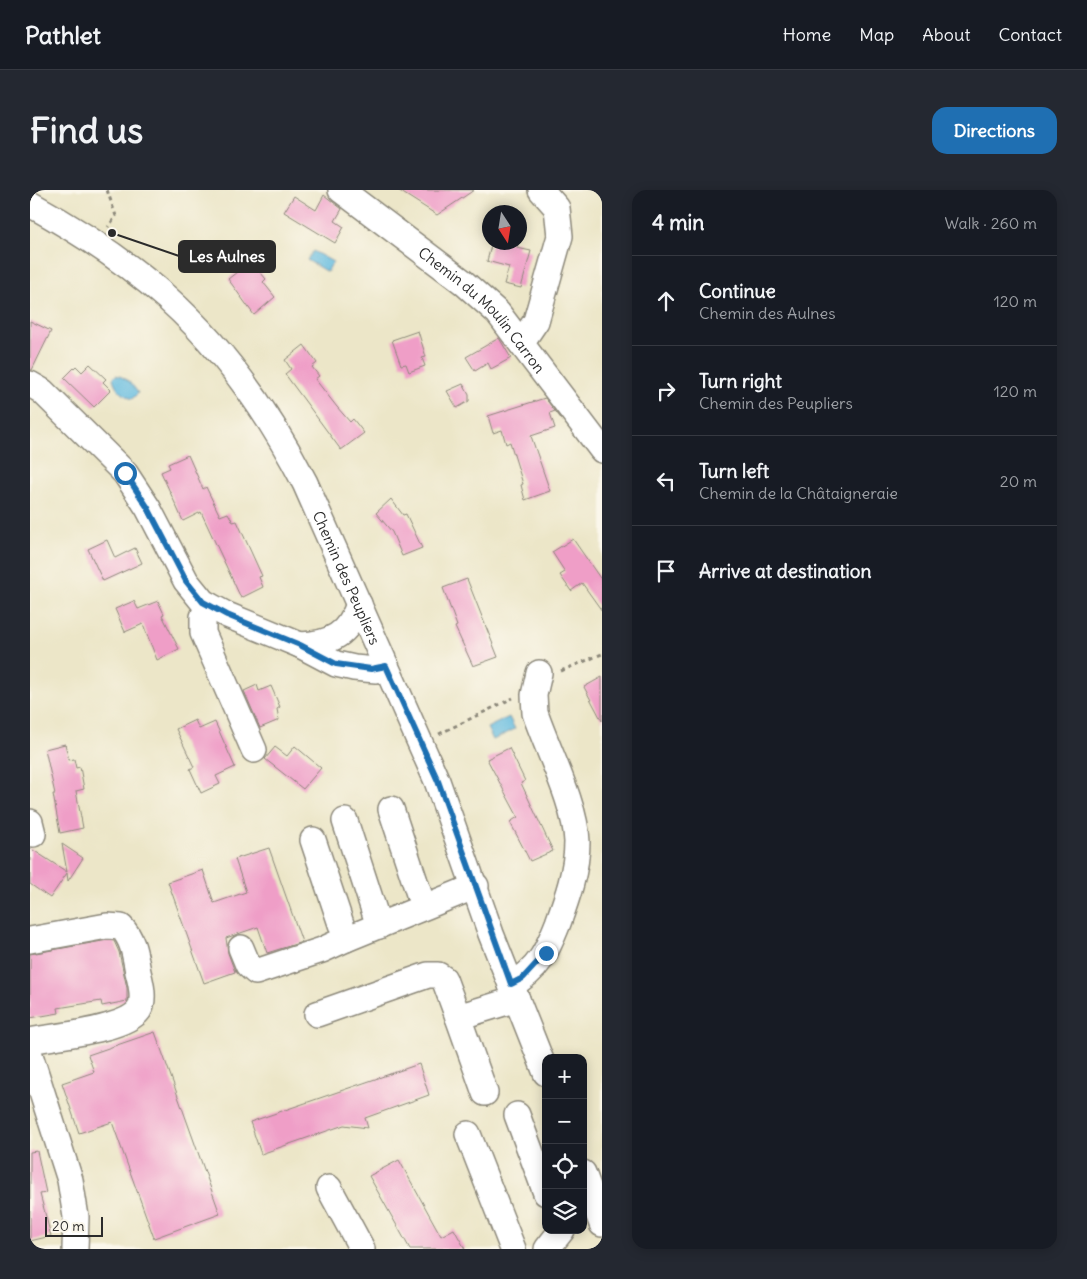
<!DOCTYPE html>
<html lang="en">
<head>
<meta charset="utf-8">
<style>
  body { margin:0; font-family:Delius,sans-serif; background:#242831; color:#f1f3f6 }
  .controls { position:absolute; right:15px; bottom:15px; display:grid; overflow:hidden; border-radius:10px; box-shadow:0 2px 12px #0003 }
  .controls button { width:45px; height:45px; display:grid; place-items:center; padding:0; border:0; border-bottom:1px solid #363941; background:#171b24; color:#f1f3f6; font:25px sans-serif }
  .compass { position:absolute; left:452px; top:15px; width:45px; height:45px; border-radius:50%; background:#171b24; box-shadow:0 2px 12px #0003; rotate:168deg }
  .scale { position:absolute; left:15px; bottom:12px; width:58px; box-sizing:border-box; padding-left:5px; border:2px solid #2b2b2b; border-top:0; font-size:14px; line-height:18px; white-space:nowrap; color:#2b2b2b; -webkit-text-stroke:4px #fbf7ec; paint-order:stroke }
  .stop { position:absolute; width:15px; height:15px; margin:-11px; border:4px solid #1f6fb2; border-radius:50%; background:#fff }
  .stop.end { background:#1f6fb2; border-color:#fff; box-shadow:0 1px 5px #0008 }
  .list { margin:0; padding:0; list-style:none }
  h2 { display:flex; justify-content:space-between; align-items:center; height:65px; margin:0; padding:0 20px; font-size:21px }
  h2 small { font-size:16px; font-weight:400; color:#9ea1a6 }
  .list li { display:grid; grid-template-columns:32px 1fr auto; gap:15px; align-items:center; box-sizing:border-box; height:90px; padding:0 20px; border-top:1px solid #363941 }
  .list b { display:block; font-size:19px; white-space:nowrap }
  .list p { margin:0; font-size:16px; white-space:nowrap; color:#9ea1a6 }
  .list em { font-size:16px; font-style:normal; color:#9ea1a6 }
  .icon { flex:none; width:28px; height:28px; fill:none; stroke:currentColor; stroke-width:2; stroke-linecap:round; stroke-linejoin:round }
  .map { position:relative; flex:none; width:572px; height:1059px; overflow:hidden; border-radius:15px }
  header { display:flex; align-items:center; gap:30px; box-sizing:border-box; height:70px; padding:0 25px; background:#171b24; border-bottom:1px solid #363941 }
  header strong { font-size:24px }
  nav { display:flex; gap:28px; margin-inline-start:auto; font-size:18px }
  .intro { display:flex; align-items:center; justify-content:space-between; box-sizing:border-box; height:120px; padding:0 30px }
  h1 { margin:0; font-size:35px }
  .button { padding:12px 22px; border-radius:15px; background:#1f6fb2; color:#fff; font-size:18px; font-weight:700 }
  main { display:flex; gap:30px; padding:0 30px }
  aside { flex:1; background:#171b24; border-radius:15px; box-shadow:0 2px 12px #0003 }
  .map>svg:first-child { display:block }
</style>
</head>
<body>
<header>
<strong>Pathlet</strong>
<nav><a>Home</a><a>Map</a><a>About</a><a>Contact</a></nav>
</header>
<div class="intro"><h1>Find us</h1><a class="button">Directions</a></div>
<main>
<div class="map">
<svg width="572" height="1059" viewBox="0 0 572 1059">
  <rect width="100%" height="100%" fill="#fbf7ec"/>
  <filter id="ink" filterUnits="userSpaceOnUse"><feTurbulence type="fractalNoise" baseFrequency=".02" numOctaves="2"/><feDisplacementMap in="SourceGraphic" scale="10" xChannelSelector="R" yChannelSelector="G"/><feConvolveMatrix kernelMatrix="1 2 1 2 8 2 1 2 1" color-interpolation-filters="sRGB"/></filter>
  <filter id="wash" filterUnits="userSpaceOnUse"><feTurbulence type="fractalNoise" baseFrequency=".0096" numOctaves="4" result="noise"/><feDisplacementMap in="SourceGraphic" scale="20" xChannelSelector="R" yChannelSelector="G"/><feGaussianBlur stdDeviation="1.12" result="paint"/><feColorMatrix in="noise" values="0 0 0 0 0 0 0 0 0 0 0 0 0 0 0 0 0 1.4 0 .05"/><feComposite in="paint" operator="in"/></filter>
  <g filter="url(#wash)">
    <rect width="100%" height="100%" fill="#ece6c8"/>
    <path fill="#60bade" stroke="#467284" d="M283,61L303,72L297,82L277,70Z
      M86,185C96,187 103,195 108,203L102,209C93,205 85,198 83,188Z
      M479,527L485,539L463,550L457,538Z"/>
    <g id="blocks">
      <path fill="#ef9ec7" d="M368,0H444L407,25Z
        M294,5L312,19L305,31L314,37L305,53L254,22L264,6L286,20Z
        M462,52H489L487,58L501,61L491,98L474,94L479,77L457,71Z
        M221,71L236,89L233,92L245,107L224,125L198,89Z
        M0,131L21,141L2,180H0Z
        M388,141L396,167L392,168L395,176L379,182L376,174L371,175L362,150Z
        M469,148L481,168L461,179L458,173L445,181L436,167Z
        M274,155L287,173L282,177L289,186L285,189L307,217L320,232L323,229L334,243L311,260L255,184L261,179L255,170Z
        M60,174L76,189L73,192L81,200L64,217L34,188L46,176L52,182Z
        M433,194L439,205V211L427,218L417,201Z
        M515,208L525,221L520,223L525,238L501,246L520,301L495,310L491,295L493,294L480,252L476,254L472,240L463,243L458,226Z
        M158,265L173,299L176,297L190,326L198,323L203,332L207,331L232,386L229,387L233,397L211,408L171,322L153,331L131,282L140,278L138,274Z
        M361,309L373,325L376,324L392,358L372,366L362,342L346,323Z
        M543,349L572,391V421L552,393L541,401L530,385L535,382L522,362Z
        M77,350L85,368L105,358L112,373L73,391L58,359Z
        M437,389L468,467L443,476L425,437L427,436L413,398Z
        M104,411L108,419L128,411L134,424L132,425L149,459L127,470L113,434L95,442L85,419Z
        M572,487V531L554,497Z
        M227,495L229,501L241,496L250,517L247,519L249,530L230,538L214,501Z
        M165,530L169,539L185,532L205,577L186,586L190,594L171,603L160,579L164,577L146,539Z
        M35,554L39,570L44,569L46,578L50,577L54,599L46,601L53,638L30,643L23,604H25L15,559Z
        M265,556L291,578L273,599L235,569L245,557L257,566Z
        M479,558L495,591L491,593L523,661L500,671L480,632L488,627L457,569Z
        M32,654L53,668L38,691L37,683L20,708L0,694V658L37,682Z
        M239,658L272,752L237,763L228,737L196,748L198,763L205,782L174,793L138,692L173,680L184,713L216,702L205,669Z
        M78,750L84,751L89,762L97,798V811L72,816L71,811L28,818L29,823L0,828V764Z
        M125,842L190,1024L124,1048L82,932L49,943L32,893L64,882L58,865Z
        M389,874L399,905L335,928L338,938L314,935L231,964L220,932Z
        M7,961L16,1003L10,1004L21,1046L0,1051V962Z
        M369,970L411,1046L424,1039L435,1059H380L339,986Z"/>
    </g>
  </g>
  <g filter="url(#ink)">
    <use href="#blocks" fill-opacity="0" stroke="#8c887a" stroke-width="1"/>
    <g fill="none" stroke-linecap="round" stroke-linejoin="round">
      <defs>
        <g id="minor">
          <path id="s1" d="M311,0L433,92L468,123L572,260"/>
          <path id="s2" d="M0,14C49,41 95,71 137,108C194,159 240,225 275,293L407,591L461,744L516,883"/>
          <path d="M491,153L506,131L530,46L527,18L511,0"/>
          <path d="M0,194L12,201L95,283L118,318L156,391L173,412L197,425L270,455L306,474L324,478L346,480L356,476"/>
          <path d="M178,415L173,427V443L224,560"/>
          <path d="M270,455C301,454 319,444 329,414"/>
          <path d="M361,619L393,716"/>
          <path d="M315,631L349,736"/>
          <path d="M0,632L3,644"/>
          <path d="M283,650L316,749L446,696"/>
          <path d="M0,750L77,736L91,737C103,749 105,765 108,782C111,793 115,810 109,820C95,840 25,846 0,851"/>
          <path d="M211,758L218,775L226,782L292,760L316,749"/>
          <path d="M481,795C509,780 517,761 528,733C537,708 547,680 547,652C546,615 517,559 505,523L504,505L509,483"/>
          <path d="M287,824L398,785H408L414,789L428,827"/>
          <path d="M0,865L40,990L46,1027L45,1059"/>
          <path d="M455,903L428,827L487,809"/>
          <path d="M487,925L516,1003"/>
          <path d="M438,944L483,1059"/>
          <path d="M553,983L572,1034"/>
          <path d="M299,998L332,1059"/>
          <path d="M517,1059L532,1040"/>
        </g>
      </defs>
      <use href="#minor" stroke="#8c887a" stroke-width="28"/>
      <path stroke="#8c887a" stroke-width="3" stroke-dasharray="4 4" stroke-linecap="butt" d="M77,0L86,26L78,37
        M531,481L572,464
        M409,544L483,508"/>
      <use href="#minor" stroke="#fff" stroke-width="25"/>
    </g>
  </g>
  <g fill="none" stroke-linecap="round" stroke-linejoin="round" filter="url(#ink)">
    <path stroke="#1f6fb2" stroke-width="6" d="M95,283L118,318L156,391L173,412L197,425L270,455L306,474L341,479L356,476L408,591L481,794L493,788L516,763"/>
  </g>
  <g text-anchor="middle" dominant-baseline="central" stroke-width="5" stroke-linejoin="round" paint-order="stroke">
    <g font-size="15" fill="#2b2b2b" stroke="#fbf7ec">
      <text stroke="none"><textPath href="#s1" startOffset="186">Chemin du Moulin Carron</textPath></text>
      <text stroke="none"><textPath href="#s2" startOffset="502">Chemin des Peupliers</textPath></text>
    </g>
  </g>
  <path fill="none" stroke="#2b2b2b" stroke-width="2" d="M82 43L149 66"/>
  <circle fill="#2b2b2b" stroke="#fbf7ec" stroke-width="2" cx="82" cy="43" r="5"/>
  <rect fill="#2b2b2b" stroke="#2b2b2b" stroke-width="2" x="149" y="51" width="96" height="31" rx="5"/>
  <g font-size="16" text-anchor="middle" font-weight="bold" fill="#fff">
    <text x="197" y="72">Les Aulnes</text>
  </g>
</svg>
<div class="controls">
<button>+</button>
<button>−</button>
<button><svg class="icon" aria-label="locate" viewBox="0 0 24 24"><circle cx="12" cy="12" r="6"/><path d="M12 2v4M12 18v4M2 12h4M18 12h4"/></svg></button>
<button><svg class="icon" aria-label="layers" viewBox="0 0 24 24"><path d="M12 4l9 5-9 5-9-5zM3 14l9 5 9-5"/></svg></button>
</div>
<svg class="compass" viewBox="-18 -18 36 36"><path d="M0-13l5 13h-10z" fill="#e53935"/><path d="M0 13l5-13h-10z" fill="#9ea1a6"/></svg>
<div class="scale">20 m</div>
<div class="stop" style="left:95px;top:283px"></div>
<div class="stop end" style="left:516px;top:763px"></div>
</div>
<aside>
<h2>4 min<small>Walk · 260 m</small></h2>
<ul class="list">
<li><svg class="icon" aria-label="ahead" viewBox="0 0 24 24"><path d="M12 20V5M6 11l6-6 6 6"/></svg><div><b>Continue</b><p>Chemin des Aulnes</p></div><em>120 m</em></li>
<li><svg class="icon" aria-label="right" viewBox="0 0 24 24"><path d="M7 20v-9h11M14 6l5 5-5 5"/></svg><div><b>Turn right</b><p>Chemin des Peupliers</p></div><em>120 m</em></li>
<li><svg class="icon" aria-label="left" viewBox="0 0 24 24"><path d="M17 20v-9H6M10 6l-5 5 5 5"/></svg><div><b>Turn left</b><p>Chemin de la Châtaigneraie</p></div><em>20 m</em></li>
<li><svg class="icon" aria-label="arrive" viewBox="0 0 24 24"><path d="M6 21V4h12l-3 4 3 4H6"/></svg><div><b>Arrive at destination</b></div></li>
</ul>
</aside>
</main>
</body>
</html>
